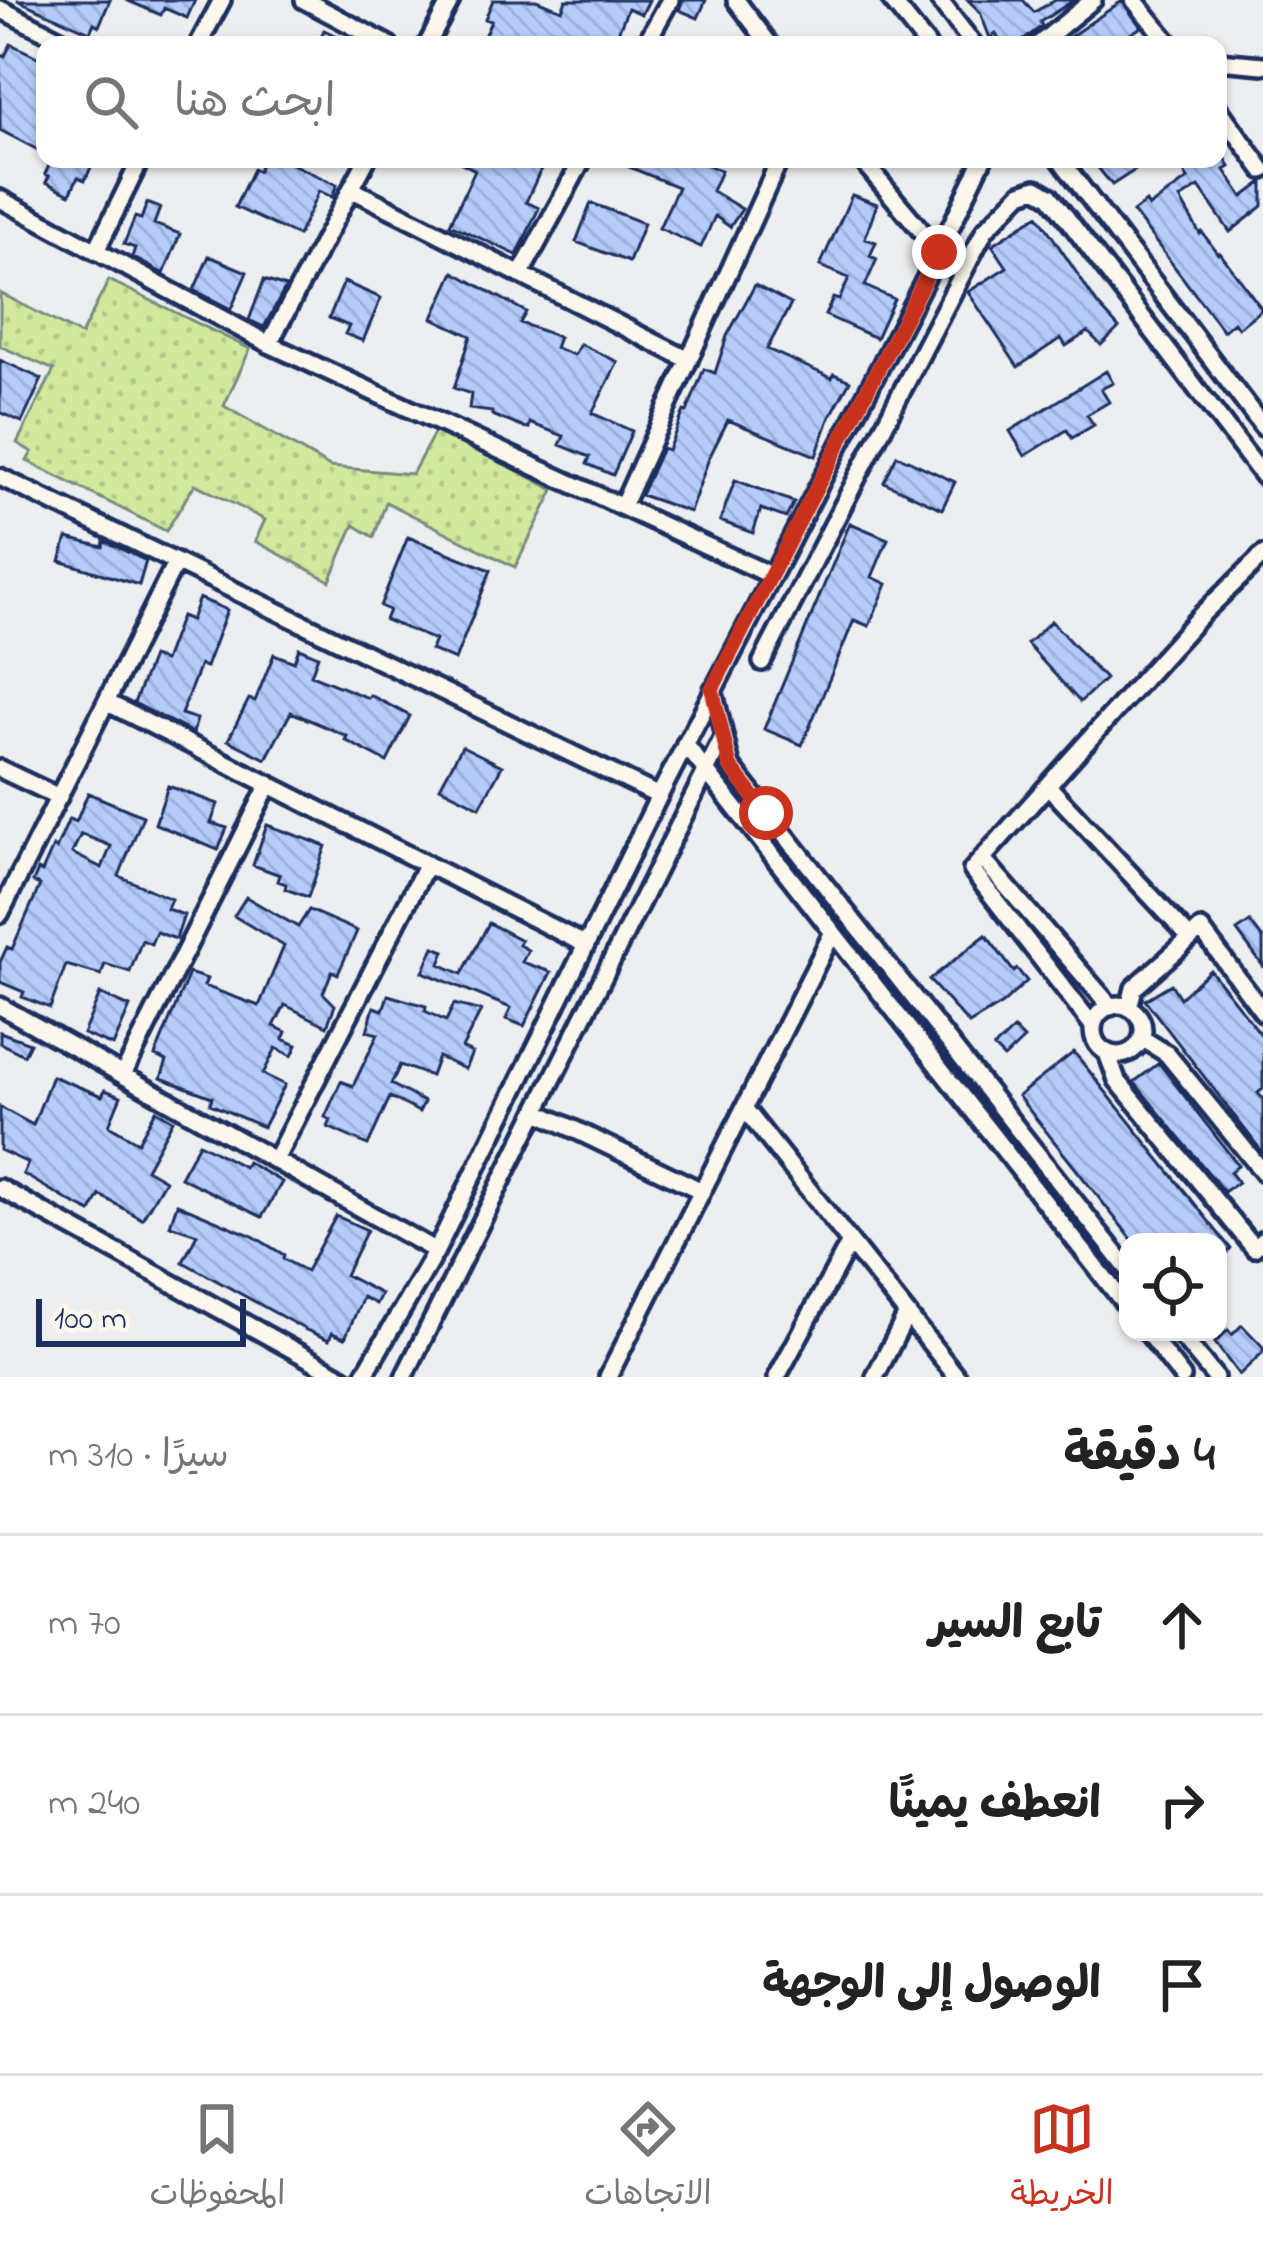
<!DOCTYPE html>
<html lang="ar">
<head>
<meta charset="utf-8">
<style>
  body { margin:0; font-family:"Indie Flower","Playpen Sans Arabic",sans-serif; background:#f2f2f2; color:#222; direction:rtl }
  .controls { position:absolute; right:36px; bottom:36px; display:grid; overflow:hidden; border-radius:24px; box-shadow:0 3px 9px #0004 }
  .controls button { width:108px; height:108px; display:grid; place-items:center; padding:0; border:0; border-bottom:3px solid #e0e0e0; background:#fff; color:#222; font:60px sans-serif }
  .scale { position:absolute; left:36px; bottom:30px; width:210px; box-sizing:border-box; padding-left:12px; border:6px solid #1b2f5e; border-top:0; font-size:33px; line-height:42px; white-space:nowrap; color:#1b2f5e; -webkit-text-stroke:9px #fbf7ec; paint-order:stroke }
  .stop { position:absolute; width:36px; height:36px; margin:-27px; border:9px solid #c8321e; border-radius:50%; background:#fff }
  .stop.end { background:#c8321e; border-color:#fff; box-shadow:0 3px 12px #0008 }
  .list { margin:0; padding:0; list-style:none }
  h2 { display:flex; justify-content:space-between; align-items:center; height:156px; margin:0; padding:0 48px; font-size:51px }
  h2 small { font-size:39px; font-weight:400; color:#767676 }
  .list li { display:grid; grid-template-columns:78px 1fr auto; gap:36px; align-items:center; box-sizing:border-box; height:180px; padding:0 48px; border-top:3px solid #e0e0e0 }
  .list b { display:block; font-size:45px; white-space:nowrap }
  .list em { font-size:39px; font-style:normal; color:#767676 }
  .icon { flex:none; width:66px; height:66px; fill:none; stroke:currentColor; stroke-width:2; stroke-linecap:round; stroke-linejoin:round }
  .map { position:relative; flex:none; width:1263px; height:1377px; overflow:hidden; direction:ltr }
  .search { position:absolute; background:#fff; box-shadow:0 3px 9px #0004; left:36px; right:36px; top:36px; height:132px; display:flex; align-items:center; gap:30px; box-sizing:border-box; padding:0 42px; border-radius:24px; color:#767676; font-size:45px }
  .sheet { height:696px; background:#fff }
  nav { display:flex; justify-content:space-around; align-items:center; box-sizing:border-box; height:168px; border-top:3px solid #e0e0e0; background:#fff; font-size:33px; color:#767676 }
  nav a { display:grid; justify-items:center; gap:6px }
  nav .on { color:#c8321e }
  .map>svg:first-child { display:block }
</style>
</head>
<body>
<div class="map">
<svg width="1263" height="1377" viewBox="0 0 1263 1377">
  <defs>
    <pattern id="park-dots" width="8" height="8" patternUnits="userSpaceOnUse" patternTransform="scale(3)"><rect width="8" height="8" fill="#d2e89d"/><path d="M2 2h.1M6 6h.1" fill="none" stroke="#b4c78a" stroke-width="1.8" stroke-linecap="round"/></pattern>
    <pattern id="building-back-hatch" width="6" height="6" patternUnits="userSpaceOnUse" patternTransform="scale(3)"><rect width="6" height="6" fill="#b5ccfb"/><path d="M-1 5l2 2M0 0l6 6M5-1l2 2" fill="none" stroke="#9bb0da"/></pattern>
  </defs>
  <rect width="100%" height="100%" fill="#edeeef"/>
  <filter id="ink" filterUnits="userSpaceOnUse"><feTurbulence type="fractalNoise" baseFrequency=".00833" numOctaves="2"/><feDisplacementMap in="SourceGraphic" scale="24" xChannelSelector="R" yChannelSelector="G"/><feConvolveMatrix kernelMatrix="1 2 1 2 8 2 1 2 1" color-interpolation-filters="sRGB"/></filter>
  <g filter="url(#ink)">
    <path fill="url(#park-dots)" stroke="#768c7e" stroke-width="3" d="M109,280L250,349L224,406L330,467L412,474L437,428L554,490L515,567L386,502L374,537L354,525L330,581L255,541L265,520L195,484L166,531L27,461L32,452L17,443L54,370L0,346V293L81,335Z"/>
    <path fill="url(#building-back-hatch)" stroke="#1b2f5e" stroke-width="3" fill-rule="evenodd" d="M17,0H110L99,26L94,23L90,32Z
      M126,0H195L187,18L164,8L161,15Z
      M493,0H536L562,10L566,0H649L642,14L628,8L617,35L633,45H480L491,21L485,19Z
      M683,0H706L698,18L679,10Z
      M968,0H1023L1034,12L1056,0H1074L1040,22L1042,26L1017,45H1002L996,34L990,38L980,12Z
      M1122,1L1141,27L1126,37L1132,45H1058Z
      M324,30L356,45H317Z
      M11,44L45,61V132L38,150L0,130V53L5,56Z
      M52,159H95L85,180L78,177L70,194L46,182L49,176L45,174Z
      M263,159H294L292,164L337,185L332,197L319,191L298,236L235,207L253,169L258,171Z
      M454,159H520L541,169L526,202L539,208L517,255L450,224L475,170Z
      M610,159H695L721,171L712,191L742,209L730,227L715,216L701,247L659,228L678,187Z
      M1091,159H1152L1112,185Z
      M1176,159H1226L1230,167L1225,170L1243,197L1263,182V206L1230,232L1199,187L1180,199L1200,234L1202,232L1218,254L1220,253L1262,309L1238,328L1234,322L1223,331L1133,212L1146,202L1149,207L1188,179Z
      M852,195L877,204L865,238L876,242L870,256L877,259L865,286L894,299L876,338L825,315L833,298L839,300L849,278L820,266Z
      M147,203L160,208L154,224L180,234L164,274L132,257L135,248L124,244L135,217L141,219Z
      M591,203L644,223L629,262L576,242Z
      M1038,215L1098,305L1119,328L1101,345L1088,332L1066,346L1061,338L1018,367L968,292L1007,267L992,245Z
      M209,256L247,272L231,309L194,290Z
      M454,272L526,312L520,323L559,337L555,348L574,355L580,344L618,362L592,413L632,431L613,475L587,464L590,457L560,445L564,436L530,423L529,428L522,427L492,415V412L469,409L471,394L454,388L471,336L433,318Z
      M264,280L286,287L264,327L249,320Z
      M344,282L381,298L363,341L345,334L349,326L329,318Z
      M755,285L791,304L767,349L832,378L834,374L850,381L829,419L816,456L728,420L709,458L690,512L641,495L662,448L668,450L684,411L687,412L704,369L715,373L727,336Z
      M0,360L42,379L22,422L0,412Z
      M1106,371L1113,383L1101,389L1109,402L1087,415L1094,425L1072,438L1067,430L1025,456L1010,431Z
      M897,455L955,482L942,509L884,482Z
      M735,480L794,502L786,518L761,509L753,533L720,521Z
      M850,523L888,539L872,577L887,584L869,626L854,620L802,745L764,729Z
      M408,537L491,570L455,660L431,650L435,640L385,620L389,610L380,606Z
      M67,538L103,547L104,541L146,561L139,585L60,561Z
      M199,598L227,610L206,667L200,665L181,714L197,719L193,733L134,703L152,657L164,661L181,616L191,620Z
      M1051,621L1105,679L1080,702L1027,644Z
      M299,648L318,656L311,675L368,698L370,695L410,716L387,762L345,740L347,736L291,712L266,759L228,740L249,699L255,701L274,654L294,662Z
      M462,746L502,766L480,807L440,787Z
      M168,786L218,804L211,823L227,828L218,850L155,824Z
      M88,793L143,816L119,876L171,899L167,909L184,915L176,939L156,932L151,944L142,940L130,972L105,964L101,975L66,965L50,1008L22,997L24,992L0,982V962L7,947L12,949L40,885L33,882L38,870L42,872L53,847L56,849L69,819L76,822ZM81,834L111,846L102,868L72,853Z
      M267,825L326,846L308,897L285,889L286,884L278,881L280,875L253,865Z
      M246,897L298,927L309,910L357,931L338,974L332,971L323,993L335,1005L327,1026L285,1005L274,1026L286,1032L283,1039L297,1045L292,1056L276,1048L263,1074L285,1085L263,1127L210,1104L212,1097L161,1078L167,1061L155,1056L189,973L207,979L204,986L259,1006L284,946L234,916Z
      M1250,922L1263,939V966L1237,931Z
      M489,923L521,940L519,945L528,950L522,962L551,972L524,1026L506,1019L511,1008L423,972L434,947L445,951L440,964L462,974Z
      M986,935L1014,972L1017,969L1027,981L1002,1004L969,1024L929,980Z
      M1210,970L1263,1037V1089L1258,1093L1263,1099V1153L1145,1000L1171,984L1180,998Z
      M100,994L130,1007L113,1046L83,1034Z
      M388,995L426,1006L425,1011L446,1021L454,1004L481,1011L462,1048L472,1053L465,1069L438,1057L431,1076L400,1065L391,1084L424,1102L419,1112L390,1097L368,1145L328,1127L331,1120L325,1117L341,1081L353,1086L378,1034L367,1031L374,1007L383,1010Z
      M1014,1029L1024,1039L1004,1058L994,1048Z
      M0,1032L30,1043L24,1055L0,1043Z
      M1074,1052L1231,1249L1218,1261V1242H1134L1018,1096Z
      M1159,1063L1238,1165L1230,1172L1238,1182L1224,1192L1134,1082Z
      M52,1076L102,1096L105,1090L121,1096L109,1125L138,1142L156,1110L173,1120L146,1169L165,1180L142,1219L100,1195L91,1212L69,1201L23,1174L28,1163L0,1150V1107L33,1125Z
      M199,1143L244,1167L247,1162L282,1182L262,1217L180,1177Z
      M177,1204L253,1236L284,1255L283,1259L306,1271L336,1216L367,1230L345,1275L381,1294L376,1304L363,1297L345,1338L332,1333L329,1340L306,1330L183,1262L197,1234L170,1225Z
      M1242,1325L1263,1347V1352L1239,1375L1215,1343L1228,1330L1232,1335Z"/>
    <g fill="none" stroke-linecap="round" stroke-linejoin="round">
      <defs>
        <path id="street" d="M304,0L389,45
          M736,0L770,45
          M891,0L927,45
          M939,0L974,45
          M1134,0L1171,45
          M0,9L72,45
          M198,45L222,0
          M427,45L451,0
          M645,45L670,0
          M1038,45L1093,0
          M1218,61L1263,65
          M1218,108L1263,170
          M861,159L939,252
          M1060,159L1263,427
          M351,189L689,360
          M0,199L269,344L770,575
          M96,251L141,159
          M520,275L583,159
          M269,344L367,159
          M0,477L659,796
          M622,507L780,159
          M762,662L985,230L1021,193L1036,188L1050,196L1263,476
          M713,689L731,766L1128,1269
          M106,702L586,945
          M685,744L1128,1308
          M0,769L59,797
          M1049,787L1190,938
          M983,859L1111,1007
          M0,914L176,562
          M1093 1030a25 25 0 1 1 50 0a25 25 0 1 1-50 0Z
          M0,1006L436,1251
          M1129,1008L1134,988L1201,929L1263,1012
          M1093,1026L972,870L1198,618L1263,555
          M1142,1038L1167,1054L1263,1172
          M1107,1053L1117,1080L1254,1248L1263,1240
          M123,1075L269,784
          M744,1108L957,1377
          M538,1112L702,1191
          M275,1160L427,864
          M0,1188L342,1377
          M1147,1332L1182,1377
          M1178,1332L1215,1377
          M363,1377L436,1251L659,796L933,264L983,159
          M404,1377L722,739
          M608,1377L833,932
          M777,1377L850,1242
          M875,1377L907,1314"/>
      </defs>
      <use href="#street" stroke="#1b2f5e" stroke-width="24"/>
      <use href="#street" stroke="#fbf7ec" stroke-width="15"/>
    </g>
  </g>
  <g fill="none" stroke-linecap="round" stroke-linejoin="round" filter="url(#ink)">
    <path stroke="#c8321e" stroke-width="15" d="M766,813L730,766L712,689L939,252"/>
  </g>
</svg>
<div class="controls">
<button><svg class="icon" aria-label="locate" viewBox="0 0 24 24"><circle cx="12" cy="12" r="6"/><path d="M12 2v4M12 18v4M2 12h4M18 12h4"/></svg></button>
</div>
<div class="scale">100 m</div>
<div class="stop" style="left:766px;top:813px"></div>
<div class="stop end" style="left:939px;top:252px"></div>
<div class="search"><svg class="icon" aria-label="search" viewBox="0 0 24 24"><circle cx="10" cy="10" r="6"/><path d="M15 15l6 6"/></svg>ابحث هنا</div>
</div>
<section class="sheet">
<h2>4 دقيقة<small>سيرًا · 310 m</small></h2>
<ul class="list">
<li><svg class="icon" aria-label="ahead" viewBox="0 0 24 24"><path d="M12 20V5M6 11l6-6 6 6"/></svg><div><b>تابع السير</b></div><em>70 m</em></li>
<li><svg class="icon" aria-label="right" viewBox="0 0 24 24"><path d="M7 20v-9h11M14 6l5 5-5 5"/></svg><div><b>انعطف يمينًا</b></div><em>240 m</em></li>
<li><svg class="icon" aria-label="arrive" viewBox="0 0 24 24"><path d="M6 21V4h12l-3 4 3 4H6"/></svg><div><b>الوصول إلى الوجهة</b></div></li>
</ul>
</section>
<nav>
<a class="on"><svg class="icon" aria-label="map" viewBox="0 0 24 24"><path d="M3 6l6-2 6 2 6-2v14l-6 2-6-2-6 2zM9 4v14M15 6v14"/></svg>الخريطة</a>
<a><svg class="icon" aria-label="directions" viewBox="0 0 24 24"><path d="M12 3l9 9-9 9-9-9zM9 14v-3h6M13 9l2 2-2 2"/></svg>الاتجاهات</a>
<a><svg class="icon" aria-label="saved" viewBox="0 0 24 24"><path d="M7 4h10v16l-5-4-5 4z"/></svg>المحفوظات</a>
</nav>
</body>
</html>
